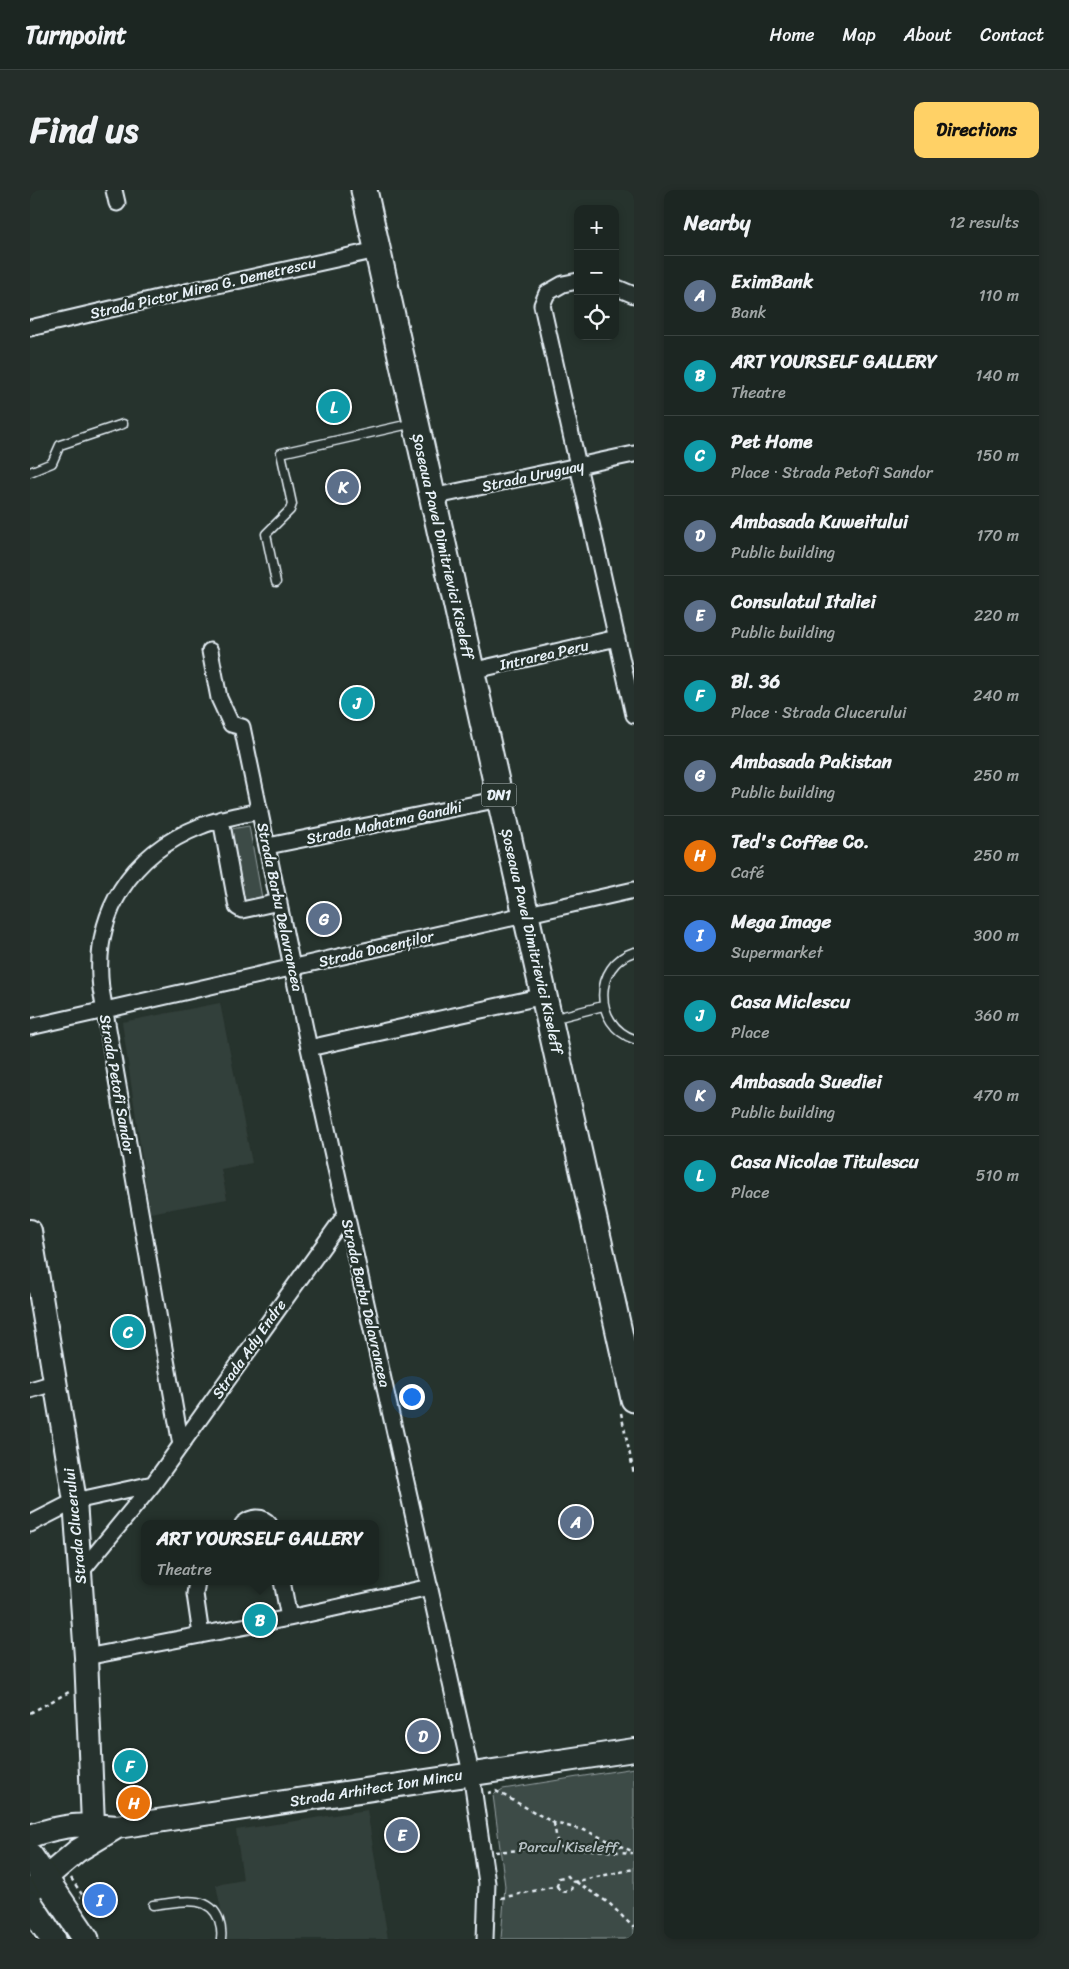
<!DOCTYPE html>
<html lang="en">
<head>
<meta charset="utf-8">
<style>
  body { margin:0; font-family:Sriracha,sans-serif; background:#252e2a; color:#f1f3f6 }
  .controls { position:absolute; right:15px; top:15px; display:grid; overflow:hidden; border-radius:10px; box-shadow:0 2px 8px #0003 }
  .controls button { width:45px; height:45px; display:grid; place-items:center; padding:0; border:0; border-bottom:1px solid #3a4340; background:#1c2622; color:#f1f3f6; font:25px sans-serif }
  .you { position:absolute; left:381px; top:1206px; width:18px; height:18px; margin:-12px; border:4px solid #fff; border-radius:50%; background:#1a73e8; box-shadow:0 0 0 8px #1a73e833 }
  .badge { display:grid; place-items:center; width:32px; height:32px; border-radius:50%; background:#ffd166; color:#fff; font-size:16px; font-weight:700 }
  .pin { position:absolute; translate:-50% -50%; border:2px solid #fff; box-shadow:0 1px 5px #0006 }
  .popup { position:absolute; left:111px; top:1330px; width:238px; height:65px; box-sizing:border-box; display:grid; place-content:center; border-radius:10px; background:#1c2622; filter:drop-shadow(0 1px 4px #0005); font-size:16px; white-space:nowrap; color:#a0a5a5 }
  .popup b { font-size:19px; color:#f1f3f6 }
  .popup::after { content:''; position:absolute; left:50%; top:100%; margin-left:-10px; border:10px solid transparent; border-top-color:#1c2622 }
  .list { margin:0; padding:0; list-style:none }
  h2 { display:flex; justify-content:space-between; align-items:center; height:65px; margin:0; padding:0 20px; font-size:21px }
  h2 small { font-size:16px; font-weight:400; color:#a0a5a5 }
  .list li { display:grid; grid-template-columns:32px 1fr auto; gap:15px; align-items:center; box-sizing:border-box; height:80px; padding:0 20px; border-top:1px solid #3a4340 }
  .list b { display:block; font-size:19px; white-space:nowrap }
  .list p { margin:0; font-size:16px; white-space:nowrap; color:#a0a5a5 }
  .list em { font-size:16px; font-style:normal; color:#a0a5a5 }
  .icon { flex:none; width:28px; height:28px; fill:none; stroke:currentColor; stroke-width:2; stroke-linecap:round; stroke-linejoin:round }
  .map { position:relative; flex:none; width:604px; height:1749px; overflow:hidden; border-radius:10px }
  header { display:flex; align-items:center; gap:30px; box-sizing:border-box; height:70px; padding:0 25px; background:#1c2622; border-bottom:1px solid #3a4340 }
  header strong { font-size:24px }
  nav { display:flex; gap:28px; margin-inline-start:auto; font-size:18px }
  .intro { display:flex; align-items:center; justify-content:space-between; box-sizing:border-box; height:120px; padding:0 30px }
  h1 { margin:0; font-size:35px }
  .button { padding:12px 22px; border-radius:10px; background:#ffd166; color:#111; font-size:18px; font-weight:700 }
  main { display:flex; gap:30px; padding:0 30px }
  aside { flex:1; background:#1c2622; border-radius:10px; box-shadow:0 2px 8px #0003 }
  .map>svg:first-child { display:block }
</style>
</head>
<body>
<header>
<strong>Turnpoint</strong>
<nav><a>Home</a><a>Map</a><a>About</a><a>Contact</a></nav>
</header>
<div class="intro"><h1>Find us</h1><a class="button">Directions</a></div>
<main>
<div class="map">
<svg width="604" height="1749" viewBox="0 0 604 1749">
  <rect width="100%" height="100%" fill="#26332d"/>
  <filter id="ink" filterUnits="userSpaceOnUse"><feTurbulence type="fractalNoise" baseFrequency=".02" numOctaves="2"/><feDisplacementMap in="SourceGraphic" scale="10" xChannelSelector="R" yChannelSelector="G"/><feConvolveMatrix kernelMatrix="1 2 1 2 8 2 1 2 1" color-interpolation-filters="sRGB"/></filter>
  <g filter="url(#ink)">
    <path fill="#333f3a" d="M190,813L222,973L191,979L197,1009L120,1023L92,832Z
      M337,1620L358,1749H197L186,1695L213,1690L206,1640Z"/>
    <path fill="#3e4b47" stroke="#939ea0" d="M219,636L232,708L215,712L201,639Z
      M604,1578V1749H471L475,1696L463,1605L473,1599Z"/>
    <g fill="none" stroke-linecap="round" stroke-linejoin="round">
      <defs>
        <path id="lane" d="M0,282L22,273L30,255L93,234
          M246,392L236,344L260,320L262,314L251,263L384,233
          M604,762C563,775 563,835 604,849
          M522,829L573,816
          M123,1715C146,1713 179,1702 189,1730C191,1736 192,1742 191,1749"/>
        <path id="street" d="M84,0L87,13
          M548,91L533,94L517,103L512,115L604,525
          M585,97L604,105
          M0,138L128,108L347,60
          M402,307L604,264
          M180,461L189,508L201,534L212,537L279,858L441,1583L457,1693L455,1749
          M441,481L587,448
          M191,629L207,717L212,720L249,712
          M238,656L470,609
          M0,837L604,700
          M279,858L514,806
          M0,1200L24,1193
          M151,1255L71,799C62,724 100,664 171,636C190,628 210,625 230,621
          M0,1334L45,1311L123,1294
          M213,1334C221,1327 232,1325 239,1334
          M50,1383L123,1294L316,1024
          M167,1391L165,1404L171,1445
          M252,1391L259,1428
          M56,1467L259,1428L400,1397"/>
        <path id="secondary" d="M0,1041L45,1311L56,1467L63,1634
          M0,1646C33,1635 53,1633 87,1637L604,1560
          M0,1701L47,1661L87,1637"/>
        <path id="primary" d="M334,0L604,1209
          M0,1666L56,1749
          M0,1714L23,1749"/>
      </defs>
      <use href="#lane" stroke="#e8f1f8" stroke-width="11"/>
      <use href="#street" stroke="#e8f1f8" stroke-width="19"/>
      <use href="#secondary" stroke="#e8f1f8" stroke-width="26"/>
      <use href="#primary" stroke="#e8f1f8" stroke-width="29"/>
      <path stroke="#e8f1f8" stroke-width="2.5" stroke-dasharray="4 4" stroke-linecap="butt" d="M591,1223L604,1284
        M0,1523L39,1502
        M458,1603L466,1601L524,1633L554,1640L604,1662
        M524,1633L528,1657
        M465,1662L528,1657L602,1663
        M41,1688L53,1706L50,1707
        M543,1692L604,1679
        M546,1692L579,1713L604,1738
        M527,1696L529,1688L538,1686L543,1692
        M527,1696C530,1702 535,1703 541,1700L543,1692
        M471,1708L527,1696"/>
      <use href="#lane" stroke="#26332d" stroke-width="8"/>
      <use href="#street" stroke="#26332d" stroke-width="15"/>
      <use href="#secondary" stroke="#26332d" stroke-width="22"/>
      <use href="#primary" stroke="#26332d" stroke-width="25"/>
    </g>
  </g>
  <g text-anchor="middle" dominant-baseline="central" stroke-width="4.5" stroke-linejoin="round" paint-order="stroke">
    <rect fill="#26332d" stroke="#aeb8bb" stroke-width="1" x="451.5" y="593.5" width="35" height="23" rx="4"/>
    <g font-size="14" font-weight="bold" fill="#e8f1f8">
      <text x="469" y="605">DN1</text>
    </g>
    <g font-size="15" fill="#e8f1f8" stroke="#26332d">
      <text transform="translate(173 98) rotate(-13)">Strada Pictor Mirea G. Demetrescu</text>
      <text transform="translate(503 286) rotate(-12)">Strada Uruguay</text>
      <text transform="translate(413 356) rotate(77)">Șoseaua Pavel Dimitrievici Kiseleff</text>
      <text transform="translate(514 465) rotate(-13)">Intrarea Peru</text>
      <text transform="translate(354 633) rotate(-12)">Strada Mahatma Gandhi</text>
      <text transform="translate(250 717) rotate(78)">Strada Barbu Delavrancea</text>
      <text transform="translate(502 751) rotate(77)">Șoseaua Pavel Dimitrievici Kiseleff</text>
      <text transform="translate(346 759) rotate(-13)">Strada Docenților</text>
      <text transform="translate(87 894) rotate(80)">Strada Petofi Sandor</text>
      <text transform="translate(336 1113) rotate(77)">Strada Barbu Delavrancea</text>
      <text transform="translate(219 1159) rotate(-55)">Strada Ady Endre</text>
      <text transform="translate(45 1336) rotate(-96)">Strada Clucerului</text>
      <text transform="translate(346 1598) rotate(-9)">Strada Arhitect Ion Mincu</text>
    </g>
    <g font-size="15" fill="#b5bfc3" stroke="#26332d">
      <text x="538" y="1657">Parcul Kiseleff</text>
    </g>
  </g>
</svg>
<div class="controls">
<button>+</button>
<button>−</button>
<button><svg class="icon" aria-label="locate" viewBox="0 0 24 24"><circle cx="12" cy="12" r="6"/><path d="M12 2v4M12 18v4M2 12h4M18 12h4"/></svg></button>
</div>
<div class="you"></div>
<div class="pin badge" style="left:546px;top:1332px;background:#5c6f8a">A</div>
<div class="pin badge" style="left:230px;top:1430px;background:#0f9aa8">B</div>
<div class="popup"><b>ART YOURSELF GALLERY</b>Theatre</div>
<div class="pin badge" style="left:98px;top:1142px;background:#0f9aa8">C</div>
<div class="pin badge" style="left:393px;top:1546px;background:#5c6f8a">D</div>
<div class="pin badge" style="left:372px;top:1645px;background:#5c6f8a">E</div>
<div class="pin badge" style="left:100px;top:1576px;background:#0f9aa8">F</div>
<div class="pin badge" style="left:294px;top:729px;background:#5c6f8a">G</div>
<div class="pin badge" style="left:104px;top:1613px;background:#e8710a">H</div>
<div class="pin badge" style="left:70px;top:1710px;background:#3f7fe0">I</div>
<div class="pin badge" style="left:327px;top:513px;background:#0f9aa8">J</div>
<div class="pin badge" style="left:313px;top:297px;background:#5c6f8a">K</div>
<div class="pin badge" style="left:304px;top:217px;background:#0f9aa8">L</div>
</div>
<aside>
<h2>Nearby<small>12 results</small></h2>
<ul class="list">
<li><span class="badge" style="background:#5c6f8a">A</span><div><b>EximBank</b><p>Bank</p></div><em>110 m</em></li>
<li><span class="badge" style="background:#0f9aa8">B</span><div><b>ART YOURSELF GALLERY</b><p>Theatre</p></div><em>140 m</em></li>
<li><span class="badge" style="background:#0f9aa8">C</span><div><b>Pet Home</b><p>Place · Strada Petofi Sandor</p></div><em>150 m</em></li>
<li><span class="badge" style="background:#5c6f8a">D</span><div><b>Ambasada Kuweitului</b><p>Public building</p></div><em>170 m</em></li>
<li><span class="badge" style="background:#5c6f8a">E</span><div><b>Consulatul Italiei</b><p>Public building</p></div><em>220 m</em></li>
<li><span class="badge" style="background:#0f9aa8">F</span><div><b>Bl. 36</b><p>Place · Strada Clucerului</p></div><em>240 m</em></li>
<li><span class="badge" style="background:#5c6f8a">G</span><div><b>Ambasada Pakistan</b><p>Public building</p></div><em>250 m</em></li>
<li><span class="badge" style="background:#e8710a">H</span><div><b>Ted's Coffee Co.</b><p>Café</p></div><em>250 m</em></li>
<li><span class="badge" style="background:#3f7fe0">I</span><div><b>Mega Image</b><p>Supermarket</p></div><em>300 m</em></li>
<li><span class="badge" style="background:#0f9aa8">J</span><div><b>Casa Miclescu</b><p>Place</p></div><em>360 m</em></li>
<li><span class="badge" style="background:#5c6f8a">K</span><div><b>Ambasada Suediei</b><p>Public building</p></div><em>470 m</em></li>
<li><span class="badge" style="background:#0f9aa8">L</span><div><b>Casa Nicolae Titulescu</b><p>Place</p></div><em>510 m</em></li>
</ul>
</aside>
</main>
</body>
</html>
